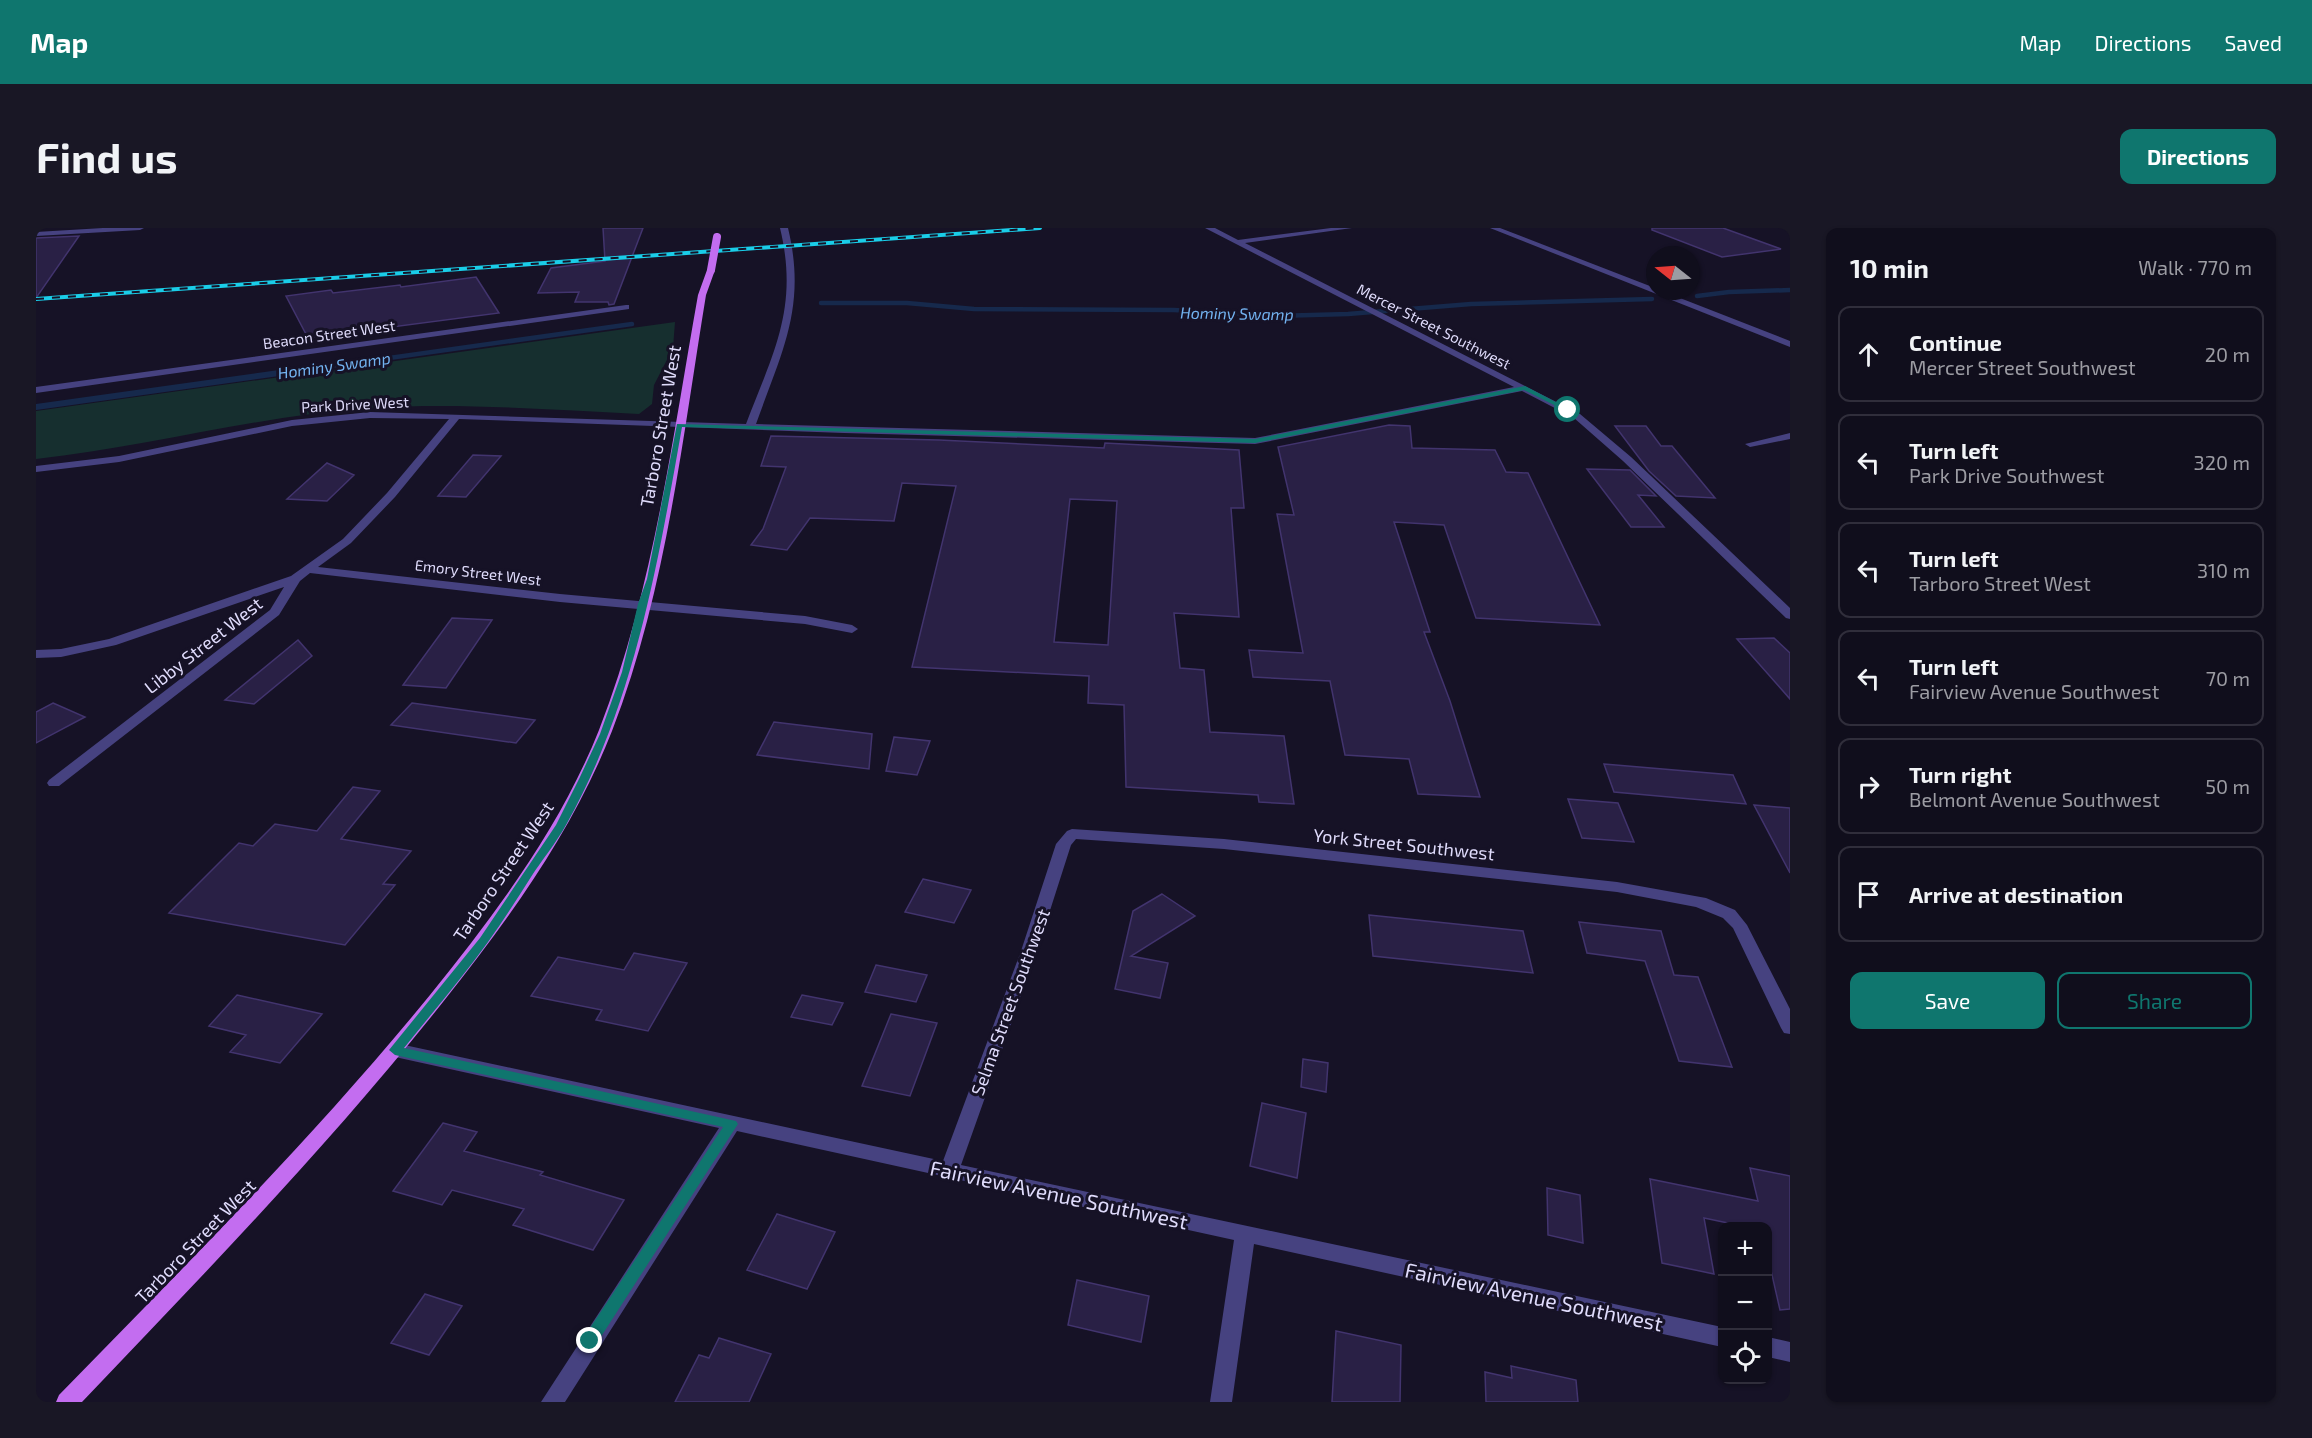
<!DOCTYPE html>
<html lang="en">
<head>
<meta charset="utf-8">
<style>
  body { margin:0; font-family:"Exo 2",sans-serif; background:#191725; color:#f1f3f6 }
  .controls { position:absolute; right:18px; bottom:18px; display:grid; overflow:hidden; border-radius:12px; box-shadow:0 2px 4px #0004 }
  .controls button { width:54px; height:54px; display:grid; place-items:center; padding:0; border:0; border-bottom:2px solid #302e3b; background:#100e1c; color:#f1f3f6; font:30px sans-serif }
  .compass { position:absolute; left:1610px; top:18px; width:54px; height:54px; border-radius:50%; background:#100e1c; box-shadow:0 2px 4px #0004; rotate:287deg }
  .stop { position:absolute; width:18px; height:18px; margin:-14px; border:4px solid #0f766e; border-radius:50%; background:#fff }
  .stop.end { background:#0f766e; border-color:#fff; box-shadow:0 2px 6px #0008 }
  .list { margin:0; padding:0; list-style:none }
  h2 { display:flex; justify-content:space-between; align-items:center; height:78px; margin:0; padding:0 24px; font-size:26px }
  h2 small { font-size:20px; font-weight:400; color:#9c9ca3 }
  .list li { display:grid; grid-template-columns:39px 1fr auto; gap:18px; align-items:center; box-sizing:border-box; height:96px; margin:0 12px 12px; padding:0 12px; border:2px solid #302e3b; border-radius:12px }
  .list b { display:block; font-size:22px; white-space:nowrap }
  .list p { margin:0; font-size:20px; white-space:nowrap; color:#9c9ca3 }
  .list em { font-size:20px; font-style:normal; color:#9c9ca3 }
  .actions { display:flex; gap:12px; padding:18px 24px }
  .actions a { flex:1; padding:14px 0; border:2px solid #0f766e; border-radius:12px; text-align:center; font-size:21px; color:#0f766e }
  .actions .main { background:#0f766e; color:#fff }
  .icon { flex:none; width:33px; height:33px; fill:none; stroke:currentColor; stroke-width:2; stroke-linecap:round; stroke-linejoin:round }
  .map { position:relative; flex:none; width:1754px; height:1174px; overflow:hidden; border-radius:12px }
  header { display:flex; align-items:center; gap:36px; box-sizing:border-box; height:84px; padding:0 30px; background:#0f766e; color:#fff }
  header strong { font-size:28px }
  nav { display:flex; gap:33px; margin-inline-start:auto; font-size:21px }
  .intro { display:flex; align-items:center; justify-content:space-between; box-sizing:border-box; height:144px; padding:0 36px }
  h1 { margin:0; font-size:42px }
  .button { padding:15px 27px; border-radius:12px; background:#0f766e; color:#fff; font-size:21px; font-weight:700 }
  main { display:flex; gap:36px; padding:0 36px }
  aside { flex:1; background:#100e1c; border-radius:12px; box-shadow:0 2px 4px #0004 }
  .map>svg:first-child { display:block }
</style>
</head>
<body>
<header>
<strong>Map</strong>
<nav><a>Map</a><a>Directions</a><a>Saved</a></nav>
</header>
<div class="intro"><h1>Find us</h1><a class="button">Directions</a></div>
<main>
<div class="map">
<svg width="1754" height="1174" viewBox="0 0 1754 1174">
  <rect width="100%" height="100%" fill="#161226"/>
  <path fill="#162f2f" d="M639,94L637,120L618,157L616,176L603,186C495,181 383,171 275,186C183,198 92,221 0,231V183Z"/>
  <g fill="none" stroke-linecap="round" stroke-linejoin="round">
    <path stroke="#16294c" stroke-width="4.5" d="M1661,68L1693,64L1754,62
      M785,75H871L938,81L1138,82L1239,88L1312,86L1435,76L1616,71
      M275,141L596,96"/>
    <path stroke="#16294c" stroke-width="6" d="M0,179L286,139"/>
  </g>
  <path fill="#292045" stroke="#42346e" stroke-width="1.5" fill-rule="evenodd" d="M567,0H607L578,76L573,77L572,74H539L543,64L502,65L515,40L569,33Z
    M1616,0H1687L1745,21L1686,29L1616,2Z
    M43,8L0,70V10Z
    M440,49L463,85L272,110L250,68L295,62L297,65L364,57L365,59Z
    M1353,197L1374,198L1376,220L1459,222L1470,244L1492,245L1564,397L1440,390L1408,297L1358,294L1394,404H1388L1414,473L1444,569L1382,566L1373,531L1309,527L1294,453L1217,449L1213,422L1267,425L1241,286L1258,287L1242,219Z
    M1579,198H1610L1625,218H1636L1679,270L1640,268L1613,243Z
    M735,208L903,212L1068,220L1069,215L1203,222L1208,280H1195L1203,389L1138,385L1144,440L1168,442L1174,504L1248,508L1258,576L1223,574L1222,567L1090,559L1088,477L1052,475L1053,448L876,439L920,258L866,255L858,293L774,290L751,322L715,317L727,301L750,239L725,238ZM1034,271L1081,273L1072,417L1018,414Z
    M437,227L465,228L430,269L402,268Z
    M291,235L318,247L291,273L251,271Z
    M1551,241L1594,242L1620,268L1602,267L1628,299H1595Z
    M416,390L456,392L410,460L367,457Z
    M1738,410L1754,425V471L1701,411Z
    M262,412L276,428L218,476L189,472Z
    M17,475L49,489L0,515V484Z
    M376,475L499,492L480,515L355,497Z
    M738,494L836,506L833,541L721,527Z
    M858,509L894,513L881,547L850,543Z
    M1568,536L1697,547L1710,576L1578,564Z
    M317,559L344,563L305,611L375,623L347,656L359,657L309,717L133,685L203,615L217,618L239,596L281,603Z
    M1532,571L1582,575L1598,614L1546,610Z
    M1718,577L1754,580V645Z
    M887,651L935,662L918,695L869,684Z
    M1126,666L1159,688L1095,728L1132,735L1124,770L1079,761L1097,683Z
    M1333,687L1487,703L1497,745L1337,728Z
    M1543,694L1625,703L1638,747L1662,749L1696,839L1643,833L1609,733L1551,725Z
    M598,725L651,735L612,803L560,792L566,782L495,768L522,729L588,742Z
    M840,737L891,747L880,774L829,764Z
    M201,767L286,786L244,835L194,824L210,807L173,798Z
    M766,767L807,775L796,797L755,789Z
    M855,786L901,795L874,868L826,858Z
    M1267,831L1292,835L1290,864L1265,859Z
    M1226,875L1270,885L1261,950L1214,938Z
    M407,895L441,904L428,923L507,944L504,947L588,972L557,1022L477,997L488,981L416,962L406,977L357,963Z
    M1714,940L1754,948V1081L1744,1082L1731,1025V999H1711L1668,990L1678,1046L1626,1035L1614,951L1722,973Z
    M1511,960L1544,967L1547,1015L1512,1007Z
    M741,986L799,1004L771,1061L711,1042Z
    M1041,1052L1113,1068L1105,1114L1032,1097Z
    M389,1066L426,1078L393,1127L355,1115Z
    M1300,1103L1365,1117L1364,1174H1296Z
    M683,1110L735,1126L713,1174H639L663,1127L673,1130Z
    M1475,1138L1540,1152L1542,1174H1450L1449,1144L1476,1150Z"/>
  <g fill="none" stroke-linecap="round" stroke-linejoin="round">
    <path fill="#464280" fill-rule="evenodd" d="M67,0H108L104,2L0,8V4Z
      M744,0H752C771,79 746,123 720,196L1219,210L1478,159L1169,0H1179L1202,12L1295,0H1316L1209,15L1544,186L1595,229L1754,380V391L1750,390L1587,233L1538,190L1486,163L1219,216L808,205L423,191L359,269L315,315L282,339L524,366L769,388L816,397L822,401L816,405L769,396L524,374L274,345L264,353L243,387L23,558H13L11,555L13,552L234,382L248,359L80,417L25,429L0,430V422L25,421L73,411L255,348L307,311L351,265L413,191L334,190L256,198L83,234L0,244V238L83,228L256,192L334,184L710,196C738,123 763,79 744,0Z
      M1454,0H1464L1619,60V63H1626L1754,113V119Z
      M590,77H593V81L0,165V159Z
      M1754,205V211L1714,219L1709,216Z
      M1036,601L1188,611L1581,654L1670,670L1699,682L1711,697L1754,781V806L1748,805L1745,800L1697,700L1687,690L1660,679L1581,664L1188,621L1040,611L1035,617L1001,723L925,937L1686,1099V1119L1218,1016L1196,1174H1174L1198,1012L701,903L529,1174H505L683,900L359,829L353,827L350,822L353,817L359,815L907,933L985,723L1020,616L1031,603Z
      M1732,1109L1754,1114V1134L1732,1129Z"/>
    <path fill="#c36df0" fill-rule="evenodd" d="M675,40L679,42L670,67C646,213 630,364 576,503C537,603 473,691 407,774C295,915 170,1044 46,1174H20L23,1167C150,1037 279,908 394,767C460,685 524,600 563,502C617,363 636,213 662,67L671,42Z"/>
    <defs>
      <path id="rail" d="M0,71L1004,0"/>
    </defs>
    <use href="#rail" stroke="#1acde8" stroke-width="4"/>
    <use href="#rail" stroke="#161226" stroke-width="2" stroke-dasharray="8" stroke-linecap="butt"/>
    <path stroke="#c36df0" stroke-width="8" d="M675,42L681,9"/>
  </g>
  <path fill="#0f766e" d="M1489,158L1535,182L1530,183L1488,162L1219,215L646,199C622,335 599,474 530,597C520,615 506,632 495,649C481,671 467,693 452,714C426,750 396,785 368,820L700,893L702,896L700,899L559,1118L554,1119L548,1118L546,1113L548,1109L687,899L359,827L353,822L444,710L520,597L544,549L564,506L586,444L602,376L611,351L641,196L1219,211Z"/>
  <g text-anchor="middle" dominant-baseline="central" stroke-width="6" stroke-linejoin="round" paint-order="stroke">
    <g font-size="15" fill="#dfdbfb" stroke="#161226">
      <text transform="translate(1398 98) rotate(27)">Mercer Street Southwest</text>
      <text transform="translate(293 106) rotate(-8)">Beacon Street West</text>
      <text transform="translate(319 176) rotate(-3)">Park Drive West</text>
      <text transform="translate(442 344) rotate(7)">Emory Street West</text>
    </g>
    <g font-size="16" font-style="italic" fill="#73b3f1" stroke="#161226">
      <text transform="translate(1201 85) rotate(1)">Hominy Swamp</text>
      <text transform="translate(298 137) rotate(-8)">Hominy Swamp</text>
    </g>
    <g font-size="18" fill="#dfdbfb" stroke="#161226">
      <text transform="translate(624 198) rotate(-80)">Tarboro Street West</text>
      <text transform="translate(167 417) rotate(-38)">Libby Street West</text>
      <text transform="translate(1368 616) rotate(6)">York Street Southwest</text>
      <text transform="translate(467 643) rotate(-56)">Tarboro Street West</text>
      <text transform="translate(974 774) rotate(-70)">Selma Street Southwest</text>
      <text transform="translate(159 1013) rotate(-46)">Tarboro Street West</text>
    </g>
    <g font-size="21" fill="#dfdbfb" stroke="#161226">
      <text transform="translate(1023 966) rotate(12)">Fairview Avenue Southwest</text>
      <text transform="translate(1498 1068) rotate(12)">Fairview Avenue Southwest</text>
    </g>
  </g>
</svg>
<div class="controls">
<button>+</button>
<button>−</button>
<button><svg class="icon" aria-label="locate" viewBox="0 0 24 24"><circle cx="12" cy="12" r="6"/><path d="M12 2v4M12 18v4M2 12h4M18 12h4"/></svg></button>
</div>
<svg class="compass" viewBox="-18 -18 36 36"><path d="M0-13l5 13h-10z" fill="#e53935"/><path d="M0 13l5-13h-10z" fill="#9c9ca3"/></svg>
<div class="stop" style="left:1532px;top:182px"></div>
<div class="stop end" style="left:554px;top:1113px"></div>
</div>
<aside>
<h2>10 min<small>Walk · 770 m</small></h2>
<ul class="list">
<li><svg class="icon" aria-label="ahead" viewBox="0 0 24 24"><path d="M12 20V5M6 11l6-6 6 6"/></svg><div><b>Continue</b><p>Mercer Street Southwest</p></div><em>20 m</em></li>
<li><svg class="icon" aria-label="left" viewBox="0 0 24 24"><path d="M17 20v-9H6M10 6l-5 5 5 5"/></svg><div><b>Turn left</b><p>Park Drive Southwest</p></div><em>320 m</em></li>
<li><svg class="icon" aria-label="left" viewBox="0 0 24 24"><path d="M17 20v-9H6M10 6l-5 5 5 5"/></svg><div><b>Turn left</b><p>Tarboro Street West</p></div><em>310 m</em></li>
<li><svg class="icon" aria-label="left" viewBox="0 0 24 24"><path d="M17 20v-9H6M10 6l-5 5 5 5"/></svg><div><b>Turn left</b><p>Fairview Avenue Southwest</p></div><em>70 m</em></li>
<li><svg class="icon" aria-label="right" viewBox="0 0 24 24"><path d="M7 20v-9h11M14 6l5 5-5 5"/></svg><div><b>Turn right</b><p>Belmont Avenue Southwest</p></div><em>50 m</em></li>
<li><svg class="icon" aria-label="arrive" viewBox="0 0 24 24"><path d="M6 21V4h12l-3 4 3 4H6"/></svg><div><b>Arrive at destination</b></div></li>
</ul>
<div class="actions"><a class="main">Save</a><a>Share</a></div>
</aside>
</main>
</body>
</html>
